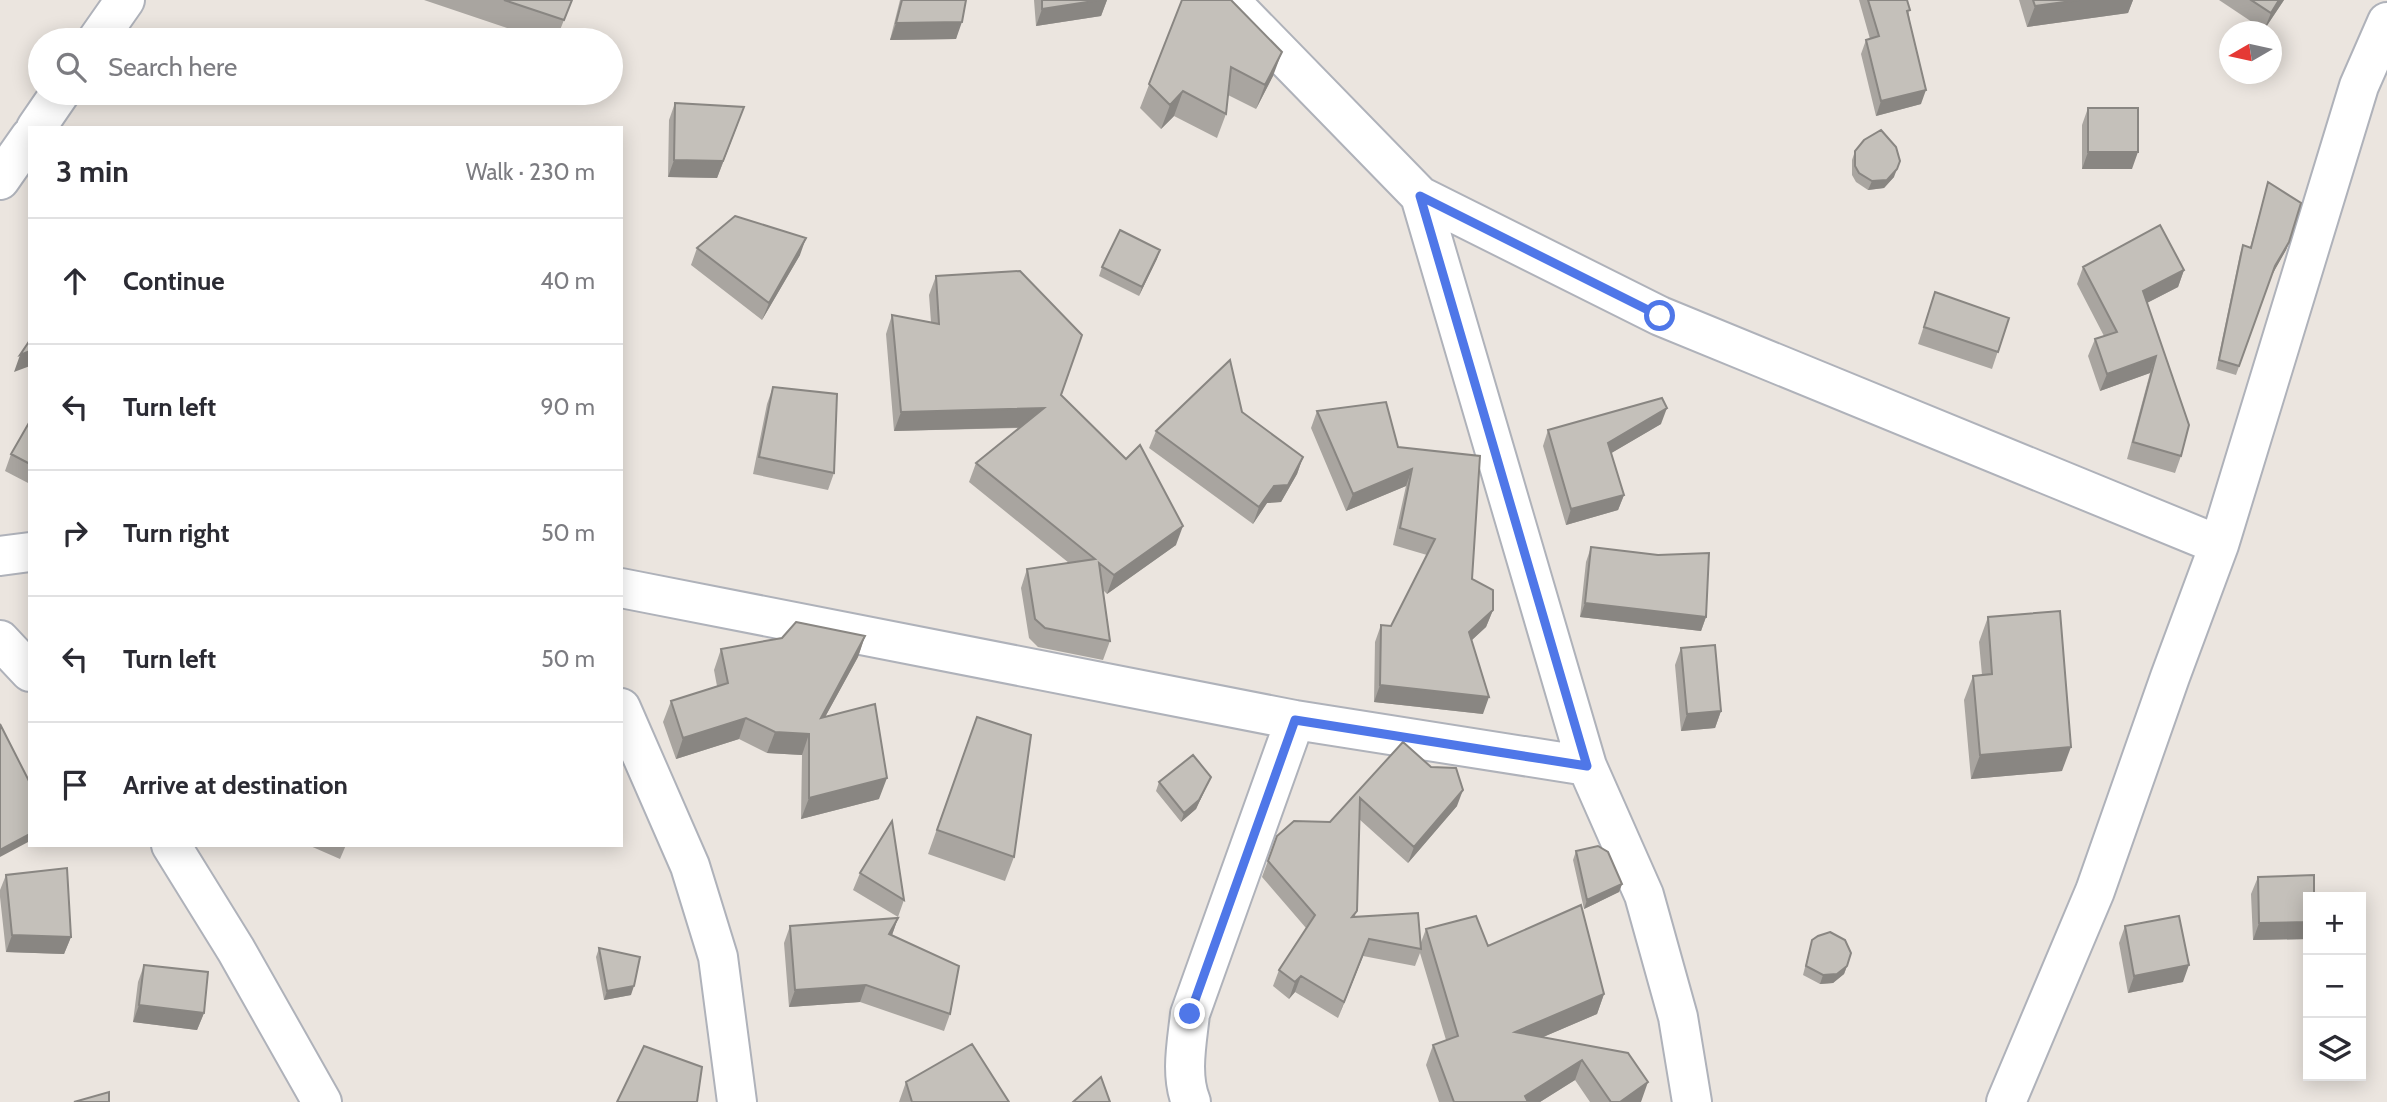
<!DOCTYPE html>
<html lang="en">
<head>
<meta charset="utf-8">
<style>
  body { margin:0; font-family:Cabin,sans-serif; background:#f2f2f3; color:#2b2b33 }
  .controls { position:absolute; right:21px; bottom:21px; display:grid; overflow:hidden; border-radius:0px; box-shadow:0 4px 18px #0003 }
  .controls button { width:63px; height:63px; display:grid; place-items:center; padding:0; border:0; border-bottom:2px solid #e1e1e2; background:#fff; color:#2b2b33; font:35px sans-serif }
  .compass { position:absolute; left:2219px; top:21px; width:63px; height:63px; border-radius:50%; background:#fff; box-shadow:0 4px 18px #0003; rotate:261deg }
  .stop { position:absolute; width:21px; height:21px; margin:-16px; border:5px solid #4f77e8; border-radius:50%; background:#fff }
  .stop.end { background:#4f77e8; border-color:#fff; box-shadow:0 2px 7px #0008 }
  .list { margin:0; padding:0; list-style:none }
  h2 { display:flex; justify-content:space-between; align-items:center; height:91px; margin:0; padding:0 28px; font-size:30px }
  h2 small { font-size:23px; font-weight:400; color:#7c7c81 }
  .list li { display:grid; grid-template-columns:46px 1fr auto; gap:21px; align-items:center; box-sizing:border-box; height:126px; padding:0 28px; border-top:2px solid #e1e1e2 }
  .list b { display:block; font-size:26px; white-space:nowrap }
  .list em { font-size:23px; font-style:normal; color:#7c7c81 }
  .icon { flex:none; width:38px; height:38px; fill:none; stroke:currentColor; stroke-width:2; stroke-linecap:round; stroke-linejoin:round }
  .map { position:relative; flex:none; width:2387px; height:1102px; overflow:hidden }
  .search { position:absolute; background:#fff; box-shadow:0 4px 18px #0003; left:28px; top:28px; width:595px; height:77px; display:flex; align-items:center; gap:18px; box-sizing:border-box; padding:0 24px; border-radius:38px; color:#7c7c81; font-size:26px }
  .panel { position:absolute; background:#fff; box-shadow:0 4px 18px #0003; left:28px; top:126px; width:595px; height:721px; border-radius:0px }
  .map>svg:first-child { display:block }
</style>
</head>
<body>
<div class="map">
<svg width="2387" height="1102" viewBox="0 0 2387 1102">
  <rect width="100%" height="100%" fill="#ebe5df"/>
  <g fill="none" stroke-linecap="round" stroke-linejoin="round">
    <defs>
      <path id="street" d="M1229,0L1420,196L1587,766L1644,895L1678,1017L1692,1102
        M97,40L125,0
        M36,128L60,93
        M0,180L30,137
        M1420,196L1660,316L2219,545
        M0,556L30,552
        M621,588L1295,720L1587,766
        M0,640L30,672
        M621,708L690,866L718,957L737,1102
        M171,845L236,950L322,1102
        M1191,1102C1180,1075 1187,1042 1190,1014L1295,720
        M2006,1102L2095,891L2170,677L2219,545L2359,86L2387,22"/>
    </defs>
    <use href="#street" stroke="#afb2ba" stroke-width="42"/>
    <use href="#street" stroke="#fff" stroke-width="38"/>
  </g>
  <path fill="#a9a5a0" d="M424,0H572L556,40H543Z
    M900,0H966L956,39L890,40Z
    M1034,0H1107L1101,16L1036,26Z
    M1182,0L1273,76L1256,109L1228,95L1226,114L1217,138L1174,116L1161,129L1140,108Z
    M1859,0H1907L1921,104L1876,116L1861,54L1866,40L1870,39Z
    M2019,0H2133L2128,13L2027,27Z
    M2219,0H2284L2264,30Z
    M675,103L738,124L717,178L668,177L669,120Z
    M2088,108L2132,169H2082V125Z
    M1855,151L1894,177L1884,188L1868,190L1856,182L1852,175V160Z
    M2268,182L2289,242L2286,250L2272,274L2236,375L2216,369L2240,254L2243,245L2250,248Z
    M697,248L800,255L762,320L691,265Z
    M1160,250L1139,296L1099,276L1102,267Z
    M2083,267L2184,270L2178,287L2147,303L2181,456L2175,473L2127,459L2150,373L2100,391L2088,356L2095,339L2104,336L2077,284Z
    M936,276L1061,395L1176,545L1107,594L1103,590L1110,641L1103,660L1038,647L1029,638L1021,588L1027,569L1069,563L969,482L976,463L1019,428L894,431L886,334L892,315L931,322L929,295Z
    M1935,292L2009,318L1992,369L1918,344Z
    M773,387L834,473L828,490L753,474L767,404Z
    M1317,411L1398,447L1472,579L1493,610L1486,627L1471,641L1483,714L1374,702L1375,642L1381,625L1391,626L1427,555L1393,545L1406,486L1346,511L1311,428Z
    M1242,412L1303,457L1297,474L1281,502L1267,503L1253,524L1149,448L1156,431Z
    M30,421V484L5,471L11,454Z
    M1661,424L1611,453L1624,495L1618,510L1566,525L1543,446L1548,430Z
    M1591,547L1706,617L1701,631L1580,617L1586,562Z
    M1988,617L2062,771L1971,779L1964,700L1973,676L1982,675L1979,642Z
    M865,636L858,657L825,717L879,799L801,819L802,755L767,753L739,739L676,759L663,722L671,701L717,686L714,670L721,649Z
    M1681,648L1721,711L1715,728L1681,731L1675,665Z
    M977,717L1014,857L1005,881L928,854Z
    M1403,742L1457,806L1408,863L1359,819L1355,917L1420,945L1426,929L1488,946L1604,994L1597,1014L1543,1037L1628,1053L1641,1102H1590L1575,1080L1540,1102H1439L1426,1065L1433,1045L1446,1040L1420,953L1415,966L1363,956L1338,1018L1295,992L1289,999L1273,986L1279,970L1306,928L1262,877L1277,836L1330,822Z
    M1159,782L1207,785L1196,809L1181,822L1156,791Z
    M308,845H346L340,859Z
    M1576,851L1622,884L1619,892L1584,909L1573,860Z
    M860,873L904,900L898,917L853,890Z
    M6,875L71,937L64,954L6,952L0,897V890Z
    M2258,877L2308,897V939L2253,940L2251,894Z
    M898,918L892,935L950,1014L944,1031L860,1002L789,1007L784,943L790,926Z
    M2125,926L2183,982L2128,993L2119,943Z
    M1812,940L1847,966L1844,974L1833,983L1820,984L1803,975Z
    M599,948L631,995L604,1000L596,957Z
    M144,965L204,1013L197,1030L133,1022L138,982Z
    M906,1082L1009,1102H899Z"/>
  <path fill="#898682" d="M1100,0H1107L1101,16L1036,26L1042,9Z
    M2079,0H2133L2128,13L2027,27L2035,6Z
    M2279,0H2284L2264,30L2271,13Z
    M962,22L956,39L890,40L896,23Z
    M1282,52L1273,76L1256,109L1265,85Z
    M1926,90L1921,104L1876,116L1881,101Z
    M1183,91L1174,116L1161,129L1170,105Z
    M744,107L717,178L668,177L674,160Z
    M2088,152H2138L2132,169H2082Z
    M1897,169L1894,177L1884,188L1868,190L1872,181Z
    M806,238L800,255L762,320L769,303Z
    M2289,242L2286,250L2272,275L2275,266Z
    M1160,250L1157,259L1139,296L1142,287Z
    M2184,270L2178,287L2137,308L2143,291Z
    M30,351V366L14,372L20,355Z
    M2156,356L2150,373L2100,391L2107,374Z
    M1044,408L1037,427L894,431L901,412Z
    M1667,408L1661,424L1603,458L1608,443Z
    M1303,457L1297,474L1281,502L1267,503L1253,524L1259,507L1274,486Z
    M1412,469L1406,486L1346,511L1353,494Z
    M1624,495L1618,510L1566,525L1571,509Z
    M1183,526L1176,545L1107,594L1114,575Z
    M1585,603L1706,617L1701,631L1580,617Z
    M1493,610L1486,627L1462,649L1469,632Z
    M865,636L858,657L813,739L821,718Z
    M1380,685L1489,697L1483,714L1374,702Z
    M1721,711L1715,728L1681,731L1687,714Z
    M746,718L739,739L676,759L683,738Z
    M775,732L809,734L802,755L767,753Z
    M2071,747L2062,771L1971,779L1980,755Z
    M1211,777L1196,809L1181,822L1184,813Z
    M887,778L879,799L801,819L809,798Z
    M1463,790L1457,806L1408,863L1414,847Z
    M30,834V841L0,857V850Z
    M1622,884L1619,892L1584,909L1587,900Z
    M898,918L892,935L889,934Z
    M2308,922V939L2253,940L2259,923Z
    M12,935L71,937L64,954L6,952Z
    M1369,939L1363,956L1338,1018L1344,1002Z
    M2189,965L2183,982L2128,993L2134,976Z
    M1847,966L1844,974L1833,983L1820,984L1823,975Z
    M1301,976L1295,992L1289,999L1295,982Z
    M866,985L860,1002L789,1007L795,990Z
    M634,986L631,995L604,1000L607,991Z
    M1604,994L1597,1014L1508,1052L1515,1032Z
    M139,1005L204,1013L197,1030L133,1022Z
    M1582,1060L1575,1080L1540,1102H1522L1525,1096Z
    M1648,1082L1641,1102H1620Z"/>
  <path fill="#c4c0ba" stroke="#898682" stroke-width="2" d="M504,0H572L564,20Z
    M902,0H966L962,22L896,23Z
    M1042,0H1100L1042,9Z
    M1182,0H1231L1282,52L1265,85L1231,67L1226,114L1183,91L1170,105L1149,84Z
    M1868,0H1907L1910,10L1907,11L1926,90L1881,101L1866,40L1879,36Z
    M2033,0H2079L2035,6Z
    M2251,0H2279L2271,13Z
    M675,103L744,107L723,161L674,160Z
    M2088,108H2138V152H2088Z
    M1881,130L1896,147L1900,161L1897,169L1887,180L1872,181L1859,173L1855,166V151L1864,140Z
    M2268,182L2301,203L2289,242L2275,266L2239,366L2219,360L2243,245L2251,248Z
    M735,216L806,238L769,303L697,248Z
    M2160,225L2184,270L2143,291L2189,425L2181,456L2133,442L2156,356L2107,374L2095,339L2117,332L2083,267Z
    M1120,230L1160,250L1142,287L1102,267Z
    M1020,271L1082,335L1061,395L1126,459L1140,445L1183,526L1114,575L1099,563L1110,641L1045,628L1035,619L1027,569L1095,559L976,463L1044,408L901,412L892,315L939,324L936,276Z
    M1935,292L2009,318L1998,352L1924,327Z
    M30,340V351L20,355Z
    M1230,360L1242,412L1303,457L1288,485L1274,486L1259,507L1156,431Z
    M773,387L837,394L834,473L759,457Z
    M1662,398L1667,408L1608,443L1624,495L1571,509L1548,430Z
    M1386,402L1398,447L1480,456L1472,579L1493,590V610L1469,632L1489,697L1380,685L1381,625L1391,626L1435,539L1400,528L1412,469L1353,494L1317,411Z
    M30,421V464L11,454Z
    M1591,547L1658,555L1709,553L1706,617L1585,603Z
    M2060,611L2071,747L1980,755L1973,676L1992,674L1988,617Z
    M796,622L865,636L821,718L875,704L887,778L809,798V734L775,732L746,718L683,738L671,701L728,683L721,649L782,638Z
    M1715,645L1721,711L1687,714L1681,648Z
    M977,717L1031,735L1014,857L937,830Z
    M0,724L30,783V834L0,850Z
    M1403,742L1431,767L1456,768L1463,790L1414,847L1360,798L1357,911L1352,917L1418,913L1421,949L1369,939L1344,1002L1301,976L1295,982L1279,970L1315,915L1268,861L1277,836L1294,821L1330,822Z
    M1193,755L1211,777L1199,800L1184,813L1159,782Z
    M892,821L904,900L860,873Z
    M1598,846L1608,852L1622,884L1587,900L1576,851Z
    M67,868L71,937L12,935L6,875Z
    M2314,875V897H2308V922L2259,923L2258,877Z
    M1581,905L1604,994L1515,1032L1628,1053L1648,1082L1620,1102H1611L1582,1060L1525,1096L1528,1102H1454L1433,1045L1458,1036L1426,929L1476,916L1488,946Z
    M2179,916L2189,965L2134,976L2125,926Z
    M898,918L889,934L959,966L950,1014L866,985L795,990L790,926Z
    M1830,932L1845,940L1851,953L1847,966L1837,974L1823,975L1806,966L1812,940L1818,936Z
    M599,948L640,957L634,986L607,991Z
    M144,965L208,972L204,1013L139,1005Z
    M972,1044L1009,1102H912L906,1082Z
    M644,1046L702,1067L697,1102H617Z
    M1101,1077L1110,1102H1073Z
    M109,1092V1102H74Z"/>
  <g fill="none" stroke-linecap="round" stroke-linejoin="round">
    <path stroke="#4f77e8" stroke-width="9" d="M1190,1014L1295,720L1587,766L1420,196L1660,316"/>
  </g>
</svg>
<div class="controls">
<button>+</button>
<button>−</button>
<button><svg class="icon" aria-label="layers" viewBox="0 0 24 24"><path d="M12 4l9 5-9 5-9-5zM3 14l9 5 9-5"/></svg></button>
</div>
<svg class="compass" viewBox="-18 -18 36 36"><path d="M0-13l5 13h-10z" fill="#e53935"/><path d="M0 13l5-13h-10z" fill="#7c7c81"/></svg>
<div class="stop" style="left:1660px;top:316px"></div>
<div class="stop end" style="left:1190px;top:1014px"></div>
<div class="search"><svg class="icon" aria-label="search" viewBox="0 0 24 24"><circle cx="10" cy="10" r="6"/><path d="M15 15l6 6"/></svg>Search here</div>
<section class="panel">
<h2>3 min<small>Walk · 230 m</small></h2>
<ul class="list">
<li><svg class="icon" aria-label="ahead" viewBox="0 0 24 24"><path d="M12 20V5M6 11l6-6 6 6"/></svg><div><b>Continue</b></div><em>40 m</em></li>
<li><svg class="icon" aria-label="left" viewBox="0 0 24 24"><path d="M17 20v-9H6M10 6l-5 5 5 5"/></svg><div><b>Turn left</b></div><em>90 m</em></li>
<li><svg class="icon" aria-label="right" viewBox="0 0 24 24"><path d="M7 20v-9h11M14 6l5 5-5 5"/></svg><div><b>Turn right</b></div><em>50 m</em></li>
<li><svg class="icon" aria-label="left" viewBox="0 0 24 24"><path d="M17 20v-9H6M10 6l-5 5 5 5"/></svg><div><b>Turn left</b></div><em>50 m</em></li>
<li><svg class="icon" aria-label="arrive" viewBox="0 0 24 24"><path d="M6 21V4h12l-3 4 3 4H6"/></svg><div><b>Arrive at destination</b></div></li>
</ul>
</section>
</div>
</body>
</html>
